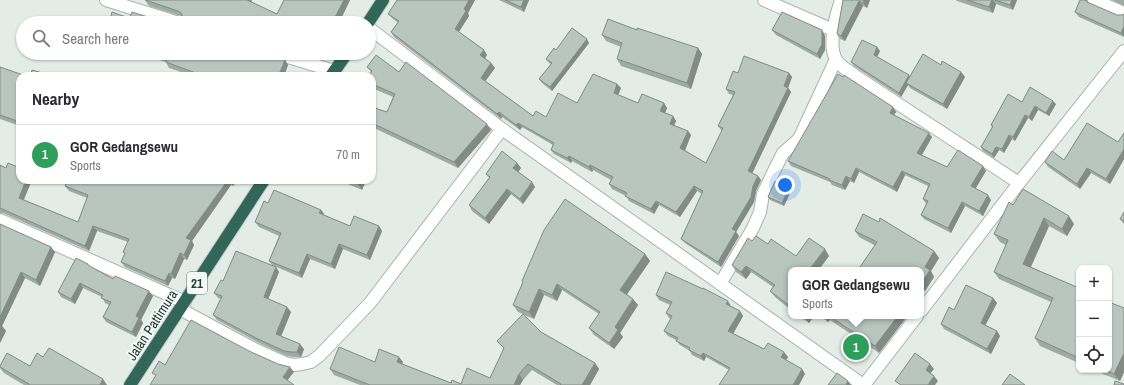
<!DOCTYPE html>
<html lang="en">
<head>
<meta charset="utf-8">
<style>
  body { margin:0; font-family:"Archivo Narrow",sans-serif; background:#f7f7f7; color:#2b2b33 }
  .controls { position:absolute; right:12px; bottom:12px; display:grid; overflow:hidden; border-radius:8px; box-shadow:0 1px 3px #0004 }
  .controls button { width:36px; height:36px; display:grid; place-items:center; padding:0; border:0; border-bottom:1px solid #e1e1e2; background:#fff; color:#2b2b33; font:20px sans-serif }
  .you { position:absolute; left:785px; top:185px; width:14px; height:14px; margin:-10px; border:3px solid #fff; border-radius:50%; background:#1a73e8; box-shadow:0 0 0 6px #1a73e833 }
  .badge { display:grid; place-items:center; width:26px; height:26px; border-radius:50%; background:#804f4a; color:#fff; font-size:13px; font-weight:700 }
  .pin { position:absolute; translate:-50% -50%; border:2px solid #fff; box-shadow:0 1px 4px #0006 }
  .popup { position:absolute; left:788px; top:267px; width:136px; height:52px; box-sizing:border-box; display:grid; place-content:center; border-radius:8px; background:#fff; filter:drop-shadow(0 1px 3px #0005); font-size:13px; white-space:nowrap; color:#7c7c81 }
  .popup b { font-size:15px; color:#2b2b33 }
  .popup::after { content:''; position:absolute; left:50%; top:100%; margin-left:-8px; border:8px solid transparent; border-top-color:#fff }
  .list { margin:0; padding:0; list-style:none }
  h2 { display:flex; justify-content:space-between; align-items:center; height:52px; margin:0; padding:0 16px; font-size:17px }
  h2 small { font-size:13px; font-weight:400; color:#7c7c81 }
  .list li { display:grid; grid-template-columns:26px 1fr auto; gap:12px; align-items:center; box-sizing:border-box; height:60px; padding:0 16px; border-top:1px solid #e1e1e2 }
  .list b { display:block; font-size:15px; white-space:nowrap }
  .list p { margin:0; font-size:13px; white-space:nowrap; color:#7c7c81 }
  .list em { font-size:13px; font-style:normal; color:#7c7c81 }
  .icon { flex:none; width:22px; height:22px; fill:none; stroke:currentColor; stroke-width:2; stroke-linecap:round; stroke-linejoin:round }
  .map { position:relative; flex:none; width:1124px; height:385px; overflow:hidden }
  .search { position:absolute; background:#fff; box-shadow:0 1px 3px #0004; left:16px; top:16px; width:360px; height:44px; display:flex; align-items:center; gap:10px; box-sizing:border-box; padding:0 14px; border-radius:22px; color:#7c7c81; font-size:15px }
  .panel { position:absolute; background:#fff; box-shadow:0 1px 3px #0004; left:16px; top:72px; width:360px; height:112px; border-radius:12px }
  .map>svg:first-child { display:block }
</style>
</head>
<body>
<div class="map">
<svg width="1124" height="385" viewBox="0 0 1124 385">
  <rect width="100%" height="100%" fill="#e3ece7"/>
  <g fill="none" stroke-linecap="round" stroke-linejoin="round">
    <defs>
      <path id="street" d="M106,0L179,23
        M764,0L833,30
        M841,0C836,15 827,47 837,61C842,68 851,72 857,77L1019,183
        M1094,0L1124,13
        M369,28L502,129L863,385
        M275,53L334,71
        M0,220L185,302
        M720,284L753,228L760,212L763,194L771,177L783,153L799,139L836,59
        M180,309L256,350L285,363L294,365L302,364L311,362L320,355L370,303L502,129
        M921,311L1019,183L1124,51
        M864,385L917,316"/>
      <path id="highway" d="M368,23L383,0
        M331,76L347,53
        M130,385L264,180"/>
    </defs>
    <use href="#street" stroke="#a6b4ae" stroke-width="14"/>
    <use href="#highway" stroke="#c2c8c6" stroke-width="14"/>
    <use href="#street" stroke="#fff" stroke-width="12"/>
    <use href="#highway" stroke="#326658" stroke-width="12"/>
  </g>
  <path fill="#9faaa5" d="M145,0L251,2L277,14L350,0L339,23H181L183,17L181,16L149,6Z
    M407,0H475L468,13L469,16L459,32L484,50L487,55L485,58L491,63L495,68L485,81L533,116L546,117L577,103L617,84L621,88L618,95L638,103H664L667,108L665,113L673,116L676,121L674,125L688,131L691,135L685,150L706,163L722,131L718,126L733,95L729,94L726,89L738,73H789L792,77L788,88L791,92L752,173L758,176L761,180L756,191L754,202L736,232L739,236L721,267L685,243L681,239L702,194L697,191L680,217L659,205L654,214L629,201L626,196L612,189L609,184L611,180L593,170L592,172L572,161L571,163L554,154L551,150L553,145L522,127L520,130L502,117L501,119L394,37L391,32L398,23L392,18L388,14Z
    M499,0H529L524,12Z
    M843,0H870L867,8L863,6L845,41L840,39L837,34Z
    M956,0H1017L1013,10L996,4L993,13L957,1Z
    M1080,0H1087V2L1117,15H1122L1124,14V37L1079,17L1075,12Z
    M1112,0H1124V6Z
    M637,30L698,48L702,54L691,89L621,66L617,59L621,47L606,41L602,35Z
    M772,30H822L825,36V50L820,59L776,35Z
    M589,43L552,91L542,83L539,79L551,64L549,63L546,59L556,50Z
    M877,47L880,51L877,57L909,75L910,77L941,65L961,72L965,77L947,109L910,88L908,85L901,97L854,66L851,62Z
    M102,53H119L117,59L103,54Z
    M145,53H268V54L285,60L288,65L285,74L290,76H193L169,68L166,62L146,56Z
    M301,53H310L309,56Z
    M0,67L20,76V126L0,119Z
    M367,67L399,72L491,130L458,168L372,127V107L387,112L393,97L372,88V76L371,72Z
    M1022,102L1056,104L1049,116L1038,110L1032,121L1028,118L1015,141L1012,139L1004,153L999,150L994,158L983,151L981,147L992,127L991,125Z
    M893,107L896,112L894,115L932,137L922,155L947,167L986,171L975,189L991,200L983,216L965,206L951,233L924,219L921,215L926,204L923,199L928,186L905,175L897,192L859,172L854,183L850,181L845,190L832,185L830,182L791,166L788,161Z
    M1124,133V159L1110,184L1091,173L1080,189L1048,167L1045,162L1064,160L1118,142Z
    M517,163L521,168L518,172L532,182L535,187L523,204L511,194L489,224L472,211L469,205L489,178L486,174Z
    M0,165L32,180L24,200L78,222L87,198L69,191L65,186L68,180H237L233,186L231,185L192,241L194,245L187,260L184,259L175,279L172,278L168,286L125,267L121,262L125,254L123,252L128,242L97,231L89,251L3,213H0Z
    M338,180H366L362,190Z
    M791,191L784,206L770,200L768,197Z
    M268,203L321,210L324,214V215L350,226H379L382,231L370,260L343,249L335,269L310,259L302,278L272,265L269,261L279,236L259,227L255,222Z
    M1013,205L1074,224L1067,236L1049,226L1031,267L1079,288V363L1040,346L1035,338L1051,302L999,279L994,272L1006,245L1000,242L994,234Z
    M1124,212V224L1120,219Z
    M0,224L51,247L55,252L40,286L25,278L2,326L6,331L0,343Z
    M855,231L934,251L939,258L931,271L934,277L925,291L924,290L921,294V270L859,237Z
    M752,241L768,244L796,256H829L819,270H791V310L775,297L770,291L773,287L751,272L746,279L736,272L732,265Z
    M645,254L650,261L627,294L638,305L620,333L623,337L614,349L594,335L589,328L599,314L562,290L557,301L544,295L534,319L524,315L541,332L595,363L599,369L590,385H557L532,370L523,380L520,385H360L334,375L330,369L375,362H403L402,364L451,383L461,384L490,378L504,349L497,341L523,314L518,312L513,305L523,282L522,281Z
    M90,267L113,279L153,296L141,320L143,323L136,337L106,322L103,317L109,305L105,303L102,297L83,288L75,304L61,297L58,292Z
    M276,267L279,272L268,299L287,307L291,312L281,336L304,349L301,357H294L287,356L259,343L217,320L213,315L221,299L218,298L214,293L223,281Z
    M656,295L731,306L740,311L743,316L733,333L764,349L788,357L786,360L802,369L805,374L729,370L706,357L704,361L692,355L690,351L680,345L676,340L668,336L664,331L671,319L669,318L666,313L670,305L659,300Z
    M993,298L997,303L985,325L997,331L1000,336L991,354L944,329L941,324L954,310Z
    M1124,308V372L1120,381L1094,370H1109Z
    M799,316H814L809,323Z
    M820,316H907L902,323L879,353L830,320L828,322Z
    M43,357L107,385H24L4,373L0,368V366H30Z"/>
  <path fill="#828b86" d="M247,0H252L250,5Z
    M344,0H350L339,23H332Z
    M469,0H475L468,13L469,16L458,33L455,29L464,9Z
    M524,0H529L524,12L521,7Z
    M864,0H870L867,8L863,3Z
    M992,0H993L996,4L993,13L989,7Z
    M1012,0H1017L1013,10L1010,5Z
    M859,1L863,6L845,41L841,36Z
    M126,17L130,22L129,23H124Z
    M1124,26V37L1121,33Z
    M822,30L825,36V50L820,59L817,54Z
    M587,39L589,43L552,91L550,87Z
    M877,47L880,51L876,59L874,55Z
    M698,48L702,54L691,89L687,83Z
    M484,50L487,55L484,60L480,55Z
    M113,53H119L117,59L113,54Z
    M285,60L288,65L284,76L280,72Z
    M491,63L495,68L484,83L481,78Z
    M961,72L965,77L947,109L943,104Z
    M789,73L792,77L788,88L791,92L751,176L748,171L784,86Z
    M909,75L911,79L906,83L908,85L901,97L899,93Z
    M617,84L621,88L617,98L614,93Z
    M1053,101L1056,104L1049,116L1046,113Z
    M664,103L667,108L664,116L660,111Z
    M1035,106L1038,110L1032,121L1029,117Z
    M893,107L896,112L893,117L890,113Z
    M499,112L502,117L501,119L497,114Z
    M1025,115L1028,118L1015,141L1013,137Z
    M673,116L676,121L673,128L670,124Z
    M518,123L522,127L520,130L516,125Z
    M487,124L491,130L458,168L454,162Z
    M688,131L691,135L684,153L680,148Z
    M929,133L932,137L920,158L917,153Z
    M1009,135L1012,139L1004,153L1002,149Z
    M996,147L999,150L994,158L992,154Z
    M1124,149V159L1110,184L1106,179Z
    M569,156L572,161L571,163L567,158Z
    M517,163L521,168L517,174L513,168Z
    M590,165L593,170L592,172L589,167Z
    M983,166L986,171L974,191L971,186Z
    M856,168L859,172L854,183L851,179Z
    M1087,168L1091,173L1080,189L1077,184Z
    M902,171L905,175L897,192L893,187Z
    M758,176L761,180L756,191L754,202L736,232L739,236L721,267L718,262L732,229Z
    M846,176L850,181L845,190L842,185Z
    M26,180H32L22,203L19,198Z
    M228,180L231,185L192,241L194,245L187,260L184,255L186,238Z
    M230,180H237L233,186L230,181Z
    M358,180H366L362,190L357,183Z
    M532,182L535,187L523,204L520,199Z
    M694,186L697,191L680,217L676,212Z
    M789,188L791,191L784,206L782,203Z
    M507,189L511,194L489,224L485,218Z
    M988,195L991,200L983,216L979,211Z
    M656,201L659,205L654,214L651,209Z
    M962,202L965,206L951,233L948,228Z
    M321,210L324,214L322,217L319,213Z
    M1069,216L1074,224L1067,236L1062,229Z
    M1044,218L1049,226L1029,271L1023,264Z
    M93,226L97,231L89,251L85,246Z
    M379,226L382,231L370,260L367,255Z
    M339,244L343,249L335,269L331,264Z
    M51,247L55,252L40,286L36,280Z
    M825,249L829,256L818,270H809Z
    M934,251L939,258L931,271L934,277L925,291L921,285L925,267Z
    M180,253L184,259L175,279L171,274Z
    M307,254L310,259L302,278L299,273Z
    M645,254L650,261L625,297L620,290Z
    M746,266L751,272L746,279L741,272Z
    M276,267L279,272L267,302L264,297Z
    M21,272L25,278L2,326L6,331L0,343V317Z
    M169,273L172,278L168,286L165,281Z
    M80,283L83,288L75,304L71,299Z
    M557,284L562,290L557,301L552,295Z
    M921,286L924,290L921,294Z
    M539,289L544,295L534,319L529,312Z
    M149,291L153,296L141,320L143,323L136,337L132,332L136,316Z
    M993,298L997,303L984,328L981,323Z
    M633,299L638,305L620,333L623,337L614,349L609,343L615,327Z
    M728,301L731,306L726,304Z
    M287,307L291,312L280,339L276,334Z
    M740,311L743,316L732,336L728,331Z
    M805,316H814L809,323L804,317Z
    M824,316H827L830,320L828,322Z
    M898,316H907L902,323L879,353L875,346Z
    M997,331L1000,336L991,354L987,349Z
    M300,344L304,349L301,357L297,352Z
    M784,352L788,357L785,362L781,357Z
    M703,353L706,357L704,361L701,356Z
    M1124,353V372L1120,381L1114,374Z
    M399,357L403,362L401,368L397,362Z
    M595,363L599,369L590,385H582Z
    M930,364L934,369L929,375L926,370Z
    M290,367L294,372L286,382L283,377Z
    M802,369L805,374L799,385H793Z
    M519,374L523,380L520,385H514Z
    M934,376L938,381L935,385H928Z
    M103,379L107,385H100Z
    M848,381L851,385H846V384Z"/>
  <path fill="#b9c6c0" stroke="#828b86" d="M145,0H247L277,14L284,0H344L332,23H181L183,17L181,13L178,11Z
    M397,0H469L464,9L466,11L455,29L484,50L480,55L491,63L481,78L533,116L536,111L546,117L558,93L577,103L593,74L617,84L614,93L638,103L642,94L664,103L660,111L673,116L670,124L688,131L680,148L706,163L723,128L718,126L735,92L726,89L733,71L738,73L744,56L789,73L784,86L788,88L748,171L758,176L753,186L751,197L732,229L736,231L718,262L681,239L703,191L694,186L676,212L656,201L651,209L625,196L627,193L609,184L613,177L590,165L589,167L569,156L567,158L551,150L554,143L518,123L516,125L499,112L497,114L391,32L399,21L388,14Z
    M505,0H524L521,7Z
    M843,0H864L863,3L859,1L841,36L837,34Z
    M967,0H992L989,7Z
    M995,0H1012L1010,5Z
    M1080,0H1085L1087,2L1117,15H1122L1124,14V26L1121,33L1075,12Z
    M112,12L126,17L124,23H109Z
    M132,12L167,23H128Z
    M782,12L822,30V44L817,54L772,30Z
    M608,19L637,30V28L698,48L687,83L617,59L622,43L602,35Z
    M572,28L587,39L550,87L539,79L552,63L546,59L554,48L556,50Z
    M862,40L877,47L874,55L909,75L899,93L851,62Z
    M150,53H266L285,60L280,72L290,76H201V75L166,62L167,59Z
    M923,54L941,65L942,61L961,72L943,104L906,83Z
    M376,55L399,72L406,62L487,124L454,162L372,123V107L387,112L395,94L372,84V76H368L372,71L367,67Z
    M0,67L26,76H20V122L0,115Z
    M32,70L46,74L45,76H30Z
    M838,74L843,77L844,75L893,107L890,113L929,133L917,153L947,167L958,150L983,166L971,186L988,195L979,211L962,202L948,228L921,215L928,201L923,199L930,184L902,171L893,187L856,168L851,179L846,176L842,185L829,180L830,179L788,161Z
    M1030,87L1053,101L1046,113L1035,106L1029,117L1025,115L1013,137L1009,135L1002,149L996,147L992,154L981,147L993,126L991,125L1008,94L1022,102Z
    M1087,123L1118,142L1124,133V149L1106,179L1087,168L1077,184L1045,162L1052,151L1064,160Z
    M502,151L517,163L513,168L532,182L520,199L507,189L485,218L469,205L490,177L486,174Z
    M8,163L20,168V180H26L19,198L78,222L88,195L65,186L68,180H228L186,238L191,240L184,255L180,253L171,274L169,273L165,281L121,262L125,253L123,252L129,239L93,226L85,246L0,208V165L6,168Z
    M351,180H358L357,183Z
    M775,181L789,188L782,203L768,197Z
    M1023,189L1069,216L1062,229L1044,218L1023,264L1079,288V358L1035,338L1053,298L994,272L1008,240L994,234L1009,202L1013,205Z
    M274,190L321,210L319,213L350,226L354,216L379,226L367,255L339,244L331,264L307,254L299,273L269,261L281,233L255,222L264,201L268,203Z
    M565,199L645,254L620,290L633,299L615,327L618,330L609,343L589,328L600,312L557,284L552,295L539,289L529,312L513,305L523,282L522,281L544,230Z
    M1124,212V221L1120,219Z
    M863,214L879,222L880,218L934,251L925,267L930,270L921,284V270H858L877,242L855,231Z
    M0,224L51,247L36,280L21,272L0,317Z
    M756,236L768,244L771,239L796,256L809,238L825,249L809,270H791V307L770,291L775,285L746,266L741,272L732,265L748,238L752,241Z
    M236,251L276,267L264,297L287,307L276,334L300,344L297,352H291L284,351L256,338L213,315L222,296L214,293L221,280L223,281Z
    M76,258L88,264V265L113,279L115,276L149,291L136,316L139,318L132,332L103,317L111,302L101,298L103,295L80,283L71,299L58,292Z
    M666,272L703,289V288L728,301L726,304L740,311L728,331L764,349L768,343L784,352L781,357L802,369L793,385H719L730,368L703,353L701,356L689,350L690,348L676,341L678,338L664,331L672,316L666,313L672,302L656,295Z
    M966,285L993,298L981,323L997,331L987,349L941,324L949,307L954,310Z
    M1109,302L1124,308V353L1114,374L1106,370H1109Z
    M523,314L541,332L595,363L582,385H560L561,384L528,364L519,374L514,385H370L330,369L339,347L375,362L379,349L399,357L397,362L451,383L452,380L461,384L467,368L490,378L504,348L497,341Z
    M829,316H898L875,346Z
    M191,320L249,351L278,364L290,367L283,377L294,385H150L156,375L152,373L159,361L165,365Z
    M49,348L103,379L100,385H29V384L0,367V366L7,353L30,366L37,353L43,357Z
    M915,353L930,364L926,370L934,376L928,385H901L895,381Z
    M837,373L848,381L846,384L847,385H828Z
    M1010,374L1025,385H1002Z
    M1115,381L1124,384V385H1114Z"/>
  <g text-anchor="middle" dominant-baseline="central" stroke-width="4" stroke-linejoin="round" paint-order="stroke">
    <rect fill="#f3f9f6" stroke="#62756e" stroke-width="1" x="187" y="272" width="20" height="22" rx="3"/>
    <g font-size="13" font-weight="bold" fill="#243c34">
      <text x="197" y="283">21</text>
    </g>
    <g font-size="14" fill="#243c34" stroke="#f3f9f6">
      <text transform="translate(152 325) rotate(-57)">Jalan Pattimura</text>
    </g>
  </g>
</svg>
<div class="controls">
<button>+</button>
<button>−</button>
<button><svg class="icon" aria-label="locate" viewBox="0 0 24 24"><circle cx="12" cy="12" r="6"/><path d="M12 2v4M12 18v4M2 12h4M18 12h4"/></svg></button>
</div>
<div class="you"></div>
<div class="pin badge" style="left:856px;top:347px;background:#2e9e5b">1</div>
<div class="popup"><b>GOR Gedangsewu</b>Sports</div>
<div class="search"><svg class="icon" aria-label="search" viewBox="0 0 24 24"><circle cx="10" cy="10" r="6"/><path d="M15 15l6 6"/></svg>Search here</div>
<section class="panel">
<h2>Nearby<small></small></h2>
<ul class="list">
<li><span class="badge" style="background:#2e9e5b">1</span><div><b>GOR Gedangsewu</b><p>Sports</p></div><em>70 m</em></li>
</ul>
</section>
</div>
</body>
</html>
